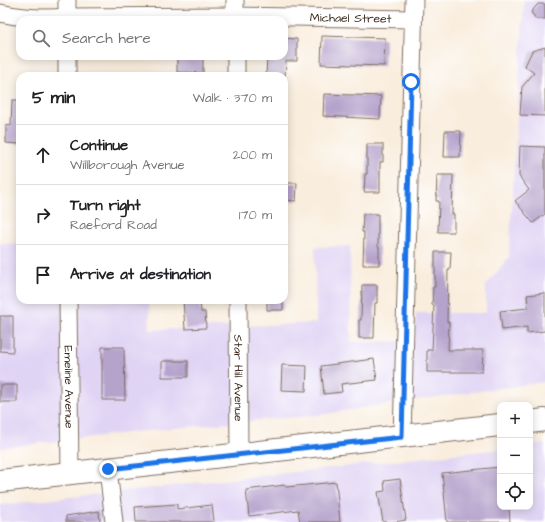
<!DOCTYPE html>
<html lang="en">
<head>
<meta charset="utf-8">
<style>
  body { margin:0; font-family:"Architects Daughter",sans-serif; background:#f2f2f2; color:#202124 }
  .controls { position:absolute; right:12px; bottom:12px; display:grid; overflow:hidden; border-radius:8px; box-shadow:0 2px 10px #0003 }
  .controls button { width:36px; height:36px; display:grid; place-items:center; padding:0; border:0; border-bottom:1px solid #e0e0e0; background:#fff; color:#202124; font:20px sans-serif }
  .stop { position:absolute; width:12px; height:12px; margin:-9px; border:3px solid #1a73e8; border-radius:50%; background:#fff }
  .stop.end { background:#1a73e8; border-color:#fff; box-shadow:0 1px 4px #0008 }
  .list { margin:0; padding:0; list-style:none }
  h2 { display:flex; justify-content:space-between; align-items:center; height:52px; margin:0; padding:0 16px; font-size:17px }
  h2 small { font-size:13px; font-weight:400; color:#757577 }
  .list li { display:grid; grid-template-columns:26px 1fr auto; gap:12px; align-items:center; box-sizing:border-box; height:60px; padding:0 16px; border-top:1px solid #e0e0e0 }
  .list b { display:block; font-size:15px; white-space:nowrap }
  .list p { margin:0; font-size:13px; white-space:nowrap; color:#757577 }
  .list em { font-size:13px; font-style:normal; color:#757577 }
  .icon { flex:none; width:22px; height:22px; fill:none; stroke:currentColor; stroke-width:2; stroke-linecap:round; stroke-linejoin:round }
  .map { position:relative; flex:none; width:545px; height:522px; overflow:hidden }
  .search { position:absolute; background:#fff; box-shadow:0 2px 10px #0003; left:16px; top:16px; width:272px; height:44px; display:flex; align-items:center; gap:10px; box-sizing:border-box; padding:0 14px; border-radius:12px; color:#757577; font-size:15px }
  .panel { position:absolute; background:#fff; box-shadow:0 2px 10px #0003; left:16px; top:72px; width:272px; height:232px; border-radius:12px }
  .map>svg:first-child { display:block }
</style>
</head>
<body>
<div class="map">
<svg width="545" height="522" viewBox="0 0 545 522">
  <rect width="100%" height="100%" fill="#fff"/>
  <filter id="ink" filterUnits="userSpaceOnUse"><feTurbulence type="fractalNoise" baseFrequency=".025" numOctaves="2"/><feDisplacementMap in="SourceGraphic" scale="8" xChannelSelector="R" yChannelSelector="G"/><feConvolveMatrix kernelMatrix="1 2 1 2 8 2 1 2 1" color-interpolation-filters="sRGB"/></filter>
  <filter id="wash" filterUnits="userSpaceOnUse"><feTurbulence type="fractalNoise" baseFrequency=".012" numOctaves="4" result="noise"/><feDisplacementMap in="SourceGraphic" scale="16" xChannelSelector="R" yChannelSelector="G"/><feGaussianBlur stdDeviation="0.9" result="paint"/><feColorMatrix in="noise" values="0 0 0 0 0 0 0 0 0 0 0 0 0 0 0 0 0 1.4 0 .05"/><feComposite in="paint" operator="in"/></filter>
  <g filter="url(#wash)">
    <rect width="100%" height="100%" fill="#f9eddd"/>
    <path fill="#e0d4f4" d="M524,0H545V382L381,405L319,415L152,430L0,448V243L20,244V300H149L150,330L316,323L315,247L350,246L351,342L415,341L416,313H486V286L509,257Z
      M545,444V522H0V505L500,449V507H530V445Z"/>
    <g id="blocks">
      <path fill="#b6a3cc" d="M538,4H545V19H536L531,12Z
        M322,36L385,38L384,66L321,64Z
        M284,38L297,39V61H286L285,76H266L267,56H284Z
        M545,47V116L520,115L522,87L534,73L525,66L532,51Z
        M177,56H203V73L177,72Z
        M324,94L381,96L380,119L323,116Z
        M12,100H20V144L6,143V125L11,126Z
        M445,131H461L460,157H444Z
        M367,144H383V162H380V192H364L365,174H367Z
        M520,146L545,147V214L533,223L515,201L529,190L519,176Z
        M437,175H453L452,214H454V232H438L439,201H436Z
        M284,183H297L296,201L284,200Z
        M363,214H378V247H379V265H363L364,232H362Z
        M435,252H451L450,270H448L447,322H449L448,350H483L482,372H427V350H432L434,305H432L433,287H435Z
        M362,285H377V303H375L374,338H359V320H361Z
        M545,293V331L527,333V327L502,330L500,311L528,308L527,295Z
        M183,300H200L201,312H205L206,328L185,329Z
        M267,300H283V310H267Z
        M0,316H13V352L0,351Z
        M102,347H124L125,400H102Z
        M374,359L377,380L341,384L342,392L324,394L321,366Z
        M162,361H188V377H162Z
        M282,365L307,366L306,391L281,390Z
        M0,385H17V402H0Z
        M500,467V507H509L510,522H447L442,473Z
        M400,479L406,520L394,522H383L378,492L385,491L384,481Z
        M336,482L340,522H300L298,510L249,516L246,490L285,485L286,487Z
        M177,504V509L212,505L214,522H136L135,507Z
        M99,511L100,522H66V516Z"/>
    </g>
  </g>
  <g filter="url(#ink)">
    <use href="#blocks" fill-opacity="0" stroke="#7e6e61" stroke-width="1"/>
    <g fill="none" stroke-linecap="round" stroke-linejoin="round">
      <defs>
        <g id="minor">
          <path d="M67,0V20"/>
          <path d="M235,0V20"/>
          <path id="s1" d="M0,13C22,18 44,19 67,17L235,16L413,19"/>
          <path d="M236,56V76"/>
          <path d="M67,76V56"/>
          <path id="s2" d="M68,300L70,474"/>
          <path id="s3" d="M238,300L239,455"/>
          <path d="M402,437L414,0"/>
          <path d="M108,469L114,522"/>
        </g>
        <path id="major" d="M530,422L545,420
          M0,481L500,425"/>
      </defs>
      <use href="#minor" stroke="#7e6e61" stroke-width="19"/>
      <use href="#major" stroke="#7e6e61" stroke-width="24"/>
      <use href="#minor" stroke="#fff" stroke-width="17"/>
      <use href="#major" stroke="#fff" stroke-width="22"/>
    </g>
  </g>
  <g fill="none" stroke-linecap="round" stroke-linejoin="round" filter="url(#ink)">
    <path stroke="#1a73e8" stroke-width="5" d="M108,469L402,437L411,82"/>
  </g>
  <g text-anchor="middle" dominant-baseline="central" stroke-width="3" stroke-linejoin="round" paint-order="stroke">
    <g font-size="12" fill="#3b2a1e" stroke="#fff">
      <text stroke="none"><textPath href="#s1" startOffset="351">Michael Street</textPath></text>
      <text stroke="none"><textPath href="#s3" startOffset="78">Star Hill Avenue</textPath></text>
      <text stroke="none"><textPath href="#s2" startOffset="87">Emeline Avenue</textPath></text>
    </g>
  </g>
</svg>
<div class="controls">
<button>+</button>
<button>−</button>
<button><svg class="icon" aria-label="locate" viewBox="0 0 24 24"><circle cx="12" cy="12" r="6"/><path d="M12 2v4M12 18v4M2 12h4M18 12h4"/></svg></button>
</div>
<div class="stop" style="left:411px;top:82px"></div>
<div class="stop end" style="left:108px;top:469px"></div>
<div class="search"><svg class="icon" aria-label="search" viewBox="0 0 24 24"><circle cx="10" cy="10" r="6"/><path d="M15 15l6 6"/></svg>Search here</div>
<section class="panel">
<h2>5 min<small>Walk · 370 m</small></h2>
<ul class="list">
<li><svg class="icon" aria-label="ahead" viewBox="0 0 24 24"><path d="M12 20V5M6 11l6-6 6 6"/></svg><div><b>Continue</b><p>Willborough Avenue</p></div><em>200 m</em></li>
<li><svg class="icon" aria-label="right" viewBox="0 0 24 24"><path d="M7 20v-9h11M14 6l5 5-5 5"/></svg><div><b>Turn right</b><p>Raeford Road</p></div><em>170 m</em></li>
<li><svg class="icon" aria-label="arrive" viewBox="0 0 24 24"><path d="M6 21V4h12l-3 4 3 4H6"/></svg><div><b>Arrive at destination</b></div></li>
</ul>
</section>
</div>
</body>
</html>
